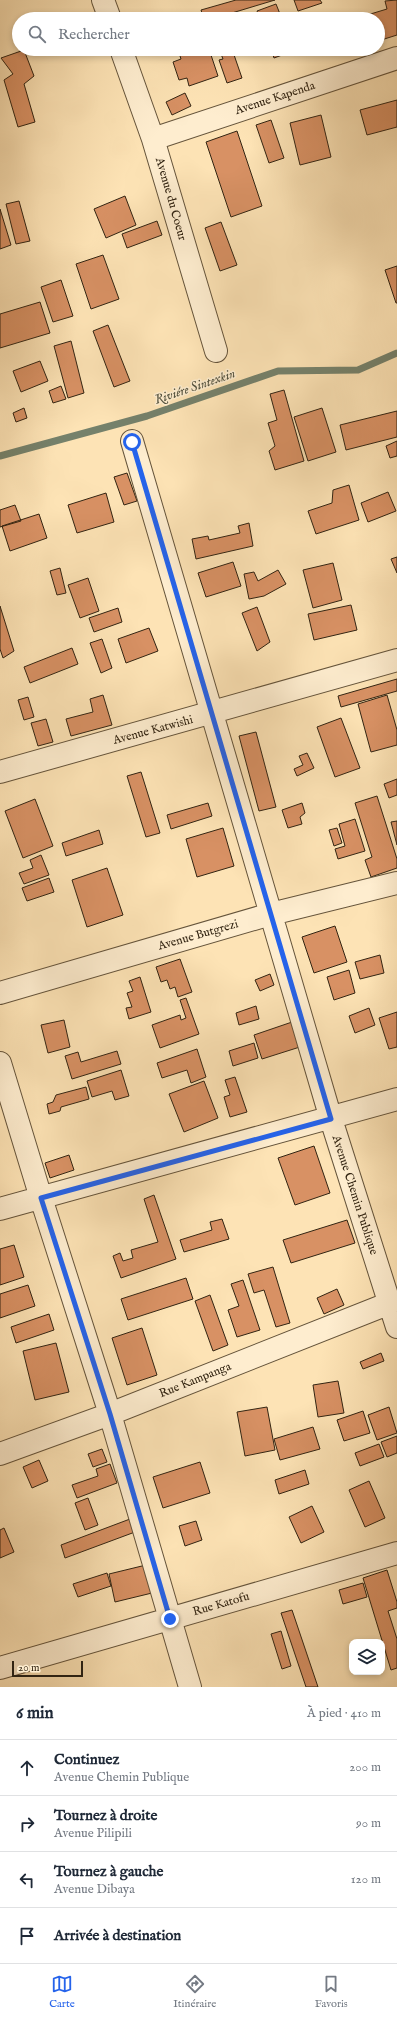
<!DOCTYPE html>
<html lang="fr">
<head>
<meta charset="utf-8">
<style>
  body { margin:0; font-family:"IM FELL English",serif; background:#f2f2f3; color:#1f2937 }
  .controls { position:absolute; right:12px; bottom:12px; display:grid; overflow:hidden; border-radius:8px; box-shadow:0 2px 6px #0003 }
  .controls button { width:36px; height:36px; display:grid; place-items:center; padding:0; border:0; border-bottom:1px solid #e0e1e3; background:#fff; color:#1f2937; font:20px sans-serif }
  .scale { position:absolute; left:12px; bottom:10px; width:71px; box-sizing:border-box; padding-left:4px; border:2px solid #322412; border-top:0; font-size:11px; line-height:14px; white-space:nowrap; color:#322412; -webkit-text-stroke:3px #feedcf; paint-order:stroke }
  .stop { position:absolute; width:12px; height:12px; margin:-9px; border:3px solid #2563eb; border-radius:50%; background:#fff }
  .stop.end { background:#2563eb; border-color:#fff; box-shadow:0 1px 4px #0008 }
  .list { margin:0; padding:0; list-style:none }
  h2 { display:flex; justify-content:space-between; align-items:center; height:52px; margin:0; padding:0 16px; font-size:17px }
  h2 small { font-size:13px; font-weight:400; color:#747a83 }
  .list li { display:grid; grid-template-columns:26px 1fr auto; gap:12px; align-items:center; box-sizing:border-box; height:56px; padding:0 16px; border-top:1px solid #e0e1e3 }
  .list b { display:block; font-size:15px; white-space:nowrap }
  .list p { margin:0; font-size:13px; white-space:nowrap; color:#747a83 }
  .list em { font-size:13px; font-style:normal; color:#747a83 }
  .icon { flex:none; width:22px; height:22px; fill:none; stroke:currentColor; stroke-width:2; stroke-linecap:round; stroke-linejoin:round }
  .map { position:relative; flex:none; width:397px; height:1687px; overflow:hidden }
  .search { position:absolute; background:#fff; box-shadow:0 2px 6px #0003; left:12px; right:12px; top:12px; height:44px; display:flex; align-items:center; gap:10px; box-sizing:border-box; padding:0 14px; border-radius:22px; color:#747a83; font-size:15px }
  .sheet { height:276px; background:#fff }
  nav { display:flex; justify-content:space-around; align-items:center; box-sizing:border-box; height:56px; border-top:1px solid #e0e1e3; background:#fff; font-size:11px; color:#747a83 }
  nav a { display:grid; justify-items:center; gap:2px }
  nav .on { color:#2563eb }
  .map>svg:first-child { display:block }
</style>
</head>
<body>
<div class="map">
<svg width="397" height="1687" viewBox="0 0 397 1687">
  <rect width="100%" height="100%" fill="#fde3b5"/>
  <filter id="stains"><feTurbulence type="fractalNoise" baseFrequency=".005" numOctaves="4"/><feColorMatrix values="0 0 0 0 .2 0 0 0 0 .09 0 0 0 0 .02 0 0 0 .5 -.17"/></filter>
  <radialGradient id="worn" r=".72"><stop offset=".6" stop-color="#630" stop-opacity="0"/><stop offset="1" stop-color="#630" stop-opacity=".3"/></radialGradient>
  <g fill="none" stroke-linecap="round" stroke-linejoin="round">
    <path stroke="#75816b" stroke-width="7" d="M0,456L147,416L278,371L358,370L397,353"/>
  </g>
  <path fill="#d89164" stroke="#322412" d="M236,0H275L212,19H204L201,10Z
    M294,0H320L322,3L298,11Z
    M397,0V35L378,41V19H354L387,9L385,1Z
    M276,4L282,19H260L257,11Z
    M181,49H209L218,76L189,86L187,78L179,80L173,62L181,59L178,50Z
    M219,49H232L242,78L227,83L219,60L223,59Z
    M271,49H293V51L274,58Z
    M24,50L34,76L24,84L35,122L18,127L4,80L13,74L1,58Z
    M185,93L191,106L172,115L166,102Z
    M397,100V127L367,135L360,110Z
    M321,115L331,157L300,165L290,123Z
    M271,120L284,158L269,163L256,125Z
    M237,131L262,206L231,217L206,142Z
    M125,196L136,225L106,238L94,209Z
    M19,201L30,241L16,244L6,204Z
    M0,209L11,245L0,249Z
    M157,221L162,235L127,248L122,234Z
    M221,222L237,265L220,271L205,228Z
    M103,255L119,299L91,309L76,264Z
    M397,266V303H396L385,270Z
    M61,280L73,316L53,322L41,287Z
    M40,302L50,333L0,348V314Z
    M108,325L130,381L114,387L93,331Z
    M71,341L84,393L68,398L54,346Z
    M40,361L48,381L21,392L13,371Z
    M61,386L66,399L53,403L49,391Z
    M284,390L304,461L275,470L269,451L275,446L268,423L277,420L270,394Z
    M24,408L27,418L16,422L13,413Z
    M322,408L336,452L308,461L294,417Z
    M397,411V437L346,450L340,425Z
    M397,441V456L390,458L386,446Z
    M127,473L137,501L124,505L114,477Z
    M349,485L359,520L316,534L308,511L332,503L333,490Z
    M388,492L396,511L368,522L361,503Z
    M106,493L114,522L77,533L68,505Z
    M15,505L21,521L0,527V510Z
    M39,514L47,538L10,551L2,526Z
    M249,523L253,546L196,559L192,539L208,536L209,540L240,533L238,526Z
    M397,557V573L391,559Z
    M233,562L241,586L206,597L198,573Z
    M333,563L342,600L313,608L303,570Z
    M60,568L66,593L57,595L50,571Z
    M278,570L286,584L264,596L249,599L244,574L254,572L258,581Z
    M88,578L99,611L80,618L68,585Z
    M351,605L357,630L314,640L308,614Z
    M0,606L14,651L3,658L0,649Z
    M257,607L270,642L257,651L242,613Z
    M118,608L122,622L94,632L89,618Z
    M149,628L158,651L126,663L118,639Z
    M102,639L112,668L101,673L90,643Z
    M72,648L78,664L30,683L24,667Z
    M397,679V691L341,707L338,696Z
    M103,695L112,725L71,736L66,719L93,712L90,699Z
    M387,695L397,730V745L371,752L358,704Z
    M28,697L34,717L24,720L18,700Z
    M341,718L360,768L335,777L317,727Z
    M46,719L53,742L38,746L31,723Z
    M256,732L276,807L259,811L239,736Z
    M307,753L314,768L297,776L294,769L303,765L299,756Z
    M141,772L160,833L146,837L127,776Z
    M397,779V795L389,798L384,784Z
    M377,796L397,859V868L371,877L365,860L372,857L355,803Z
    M35,799L53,846L23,858L5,811Z
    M208,803L212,816L171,829L167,815Z
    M302,803L305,813L300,817L302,824L288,828L282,810Z
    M355,819L365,851L338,859L335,849L345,846L339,824Z
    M397,821V845L391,822Z
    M223,828L234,866L197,877L186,839Z
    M337,828L342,843L334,846L329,830Z
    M99,830L103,844L66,856L62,843Z
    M41,855L49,875L24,884L19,873L33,868L30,860Z
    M107,868L123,915L87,927L72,880Z
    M49,878L54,892L27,901L22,888Z
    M335,926L347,962L314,973L302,937Z
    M380,955L384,973L360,979L355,962Z
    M180,959L192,992L178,997L175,987L170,989L167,980L161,982L156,967Z
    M349,970L355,993L334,1000L327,977Z
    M270,974L274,985L260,991L255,980Z
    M140,977L151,1012L129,1019L126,1008L132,1007L127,993L133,991L129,981Z
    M186,998L199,1034L160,1048L152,1025L180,1015L181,1020L186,1018L180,1000Z
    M256,1006L259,1019L239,1025L236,1013Z
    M369,1008L375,1025L355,1033L349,1016Z
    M397,1012V1047L389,1049L379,1018Z
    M64,1020L70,1047L48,1053L41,1025Z
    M295,1021L303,1046L262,1059L254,1035Z
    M254,1043L258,1058L233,1066L229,1051Z
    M197,1049L206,1077L191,1083L187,1070L162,1078L157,1063Z
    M117,1051L121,1064L72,1079L65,1056L78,1052L81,1062Z
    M121,1070L129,1096L115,1100L112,1091L92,1097L87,1081Z
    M235,1077L247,1112L230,1117L224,1097L230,1095L225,1080Z
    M204,1081L218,1118L184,1132L169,1094Z
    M86,1087L89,1099L61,1107L60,1111L49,1114L47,1104L53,1102L56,1095Z
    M314,1146L330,1193L295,1205L278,1158Z
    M69,1155L74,1170L50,1178L45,1163Z
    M154,1195L176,1259L121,1278L113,1256L120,1253L123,1261L133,1258L131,1250L158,1242L144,1199Z
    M222,1219L229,1239L184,1252L180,1240L212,1230L210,1222Z
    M347,1220L355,1243L291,1263L283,1240Z
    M14,1245L24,1277L0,1285V1249Z
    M273,1267L290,1323L276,1327L264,1290L254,1293L248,1274Z
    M186,1278L193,1299L128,1320L121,1299Z
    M243,1280L260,1330L237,1337L228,1310L239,1306L231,1284Z
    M28,1285L35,1306L0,1318V1294Z
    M337,1289L344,1305L324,1314L317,1298Z
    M210,1295L228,1345L213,1351L195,1301Z
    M49,1314L54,1330L16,1343L11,1327Z
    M142,1328L157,1375L127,1385L112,1338Z
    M56,1343L69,1392L35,1400L23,1351Z
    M381,1353L384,1361L363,1369L360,1362Z
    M338,1381L344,1413L318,1417L313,1385Z
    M267,1407L275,1450L245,1456L237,1412Z
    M389,1407L397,1433L377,1440L368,1415Z
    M363,1411L370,1433L344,1441L337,1420Z
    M313,1427L320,1449L280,1460L274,1439Z
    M397,1436V1453L387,1457L381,1442Z
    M379,1444L384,1457L360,1466L355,1453Z
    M102,1449L107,1462L93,1467L88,1454Z
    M39,1460L48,1481L32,1488L23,1467Z
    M200,1462L210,1493L163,1508L153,1477Z
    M110,1464L117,1483L77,1498L72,1485L98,1476L96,1469Z
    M305,1470L309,1484L279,1494L275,1480Z
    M369,1481L385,1518L365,1527L349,1490Z
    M88,1498L98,1525L85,1530L75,1503Z
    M312,1506L324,1532L301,1543L289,1517Z
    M130,1519L135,1532L65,1558L61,1545Z
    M196,1521L202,1540L185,1546L179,1526Z
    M4,1528L14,1552L0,1558V1530Z
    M146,1565L152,1593L115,1602L109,1574Z
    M387,1570L397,1602V1608L388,1611L397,1639V1668L391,1670L363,1578Z
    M107,1573L111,1586L78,1597L73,1584Z
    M363,1583L367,1597L343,1604L339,1590Z
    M292,1610L318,1687H306L281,1613Z
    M281,1631L291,1666L282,1669L271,1634Z"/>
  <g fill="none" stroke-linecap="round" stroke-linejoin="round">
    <defs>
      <path id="street" d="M103,0L110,19
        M121,49L153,139L216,351
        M153,139L397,58
        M132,441L331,1119L397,1327
        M0,772L397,660
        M0,993L271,914L397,883
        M0,1063L41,1198L110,1414L190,1687
        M0,1209L397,1099
        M0,1454L110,1414L390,1303
        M0,1668L397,1553"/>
    </defs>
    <use href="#street" stroke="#65543b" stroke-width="24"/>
    <use href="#street" stroke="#feedcf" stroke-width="22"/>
  </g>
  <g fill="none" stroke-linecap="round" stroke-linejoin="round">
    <path stroke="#2563eb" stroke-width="5" d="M132,442L331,1119L41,1198L110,1414L170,1619"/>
  </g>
  <g text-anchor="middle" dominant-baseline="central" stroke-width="3" stroke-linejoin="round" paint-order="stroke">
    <g font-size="12" fill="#322412" stroke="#feedcf">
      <text transform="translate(275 98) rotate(-18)">Avenue Kapenda</text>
      <text transform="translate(171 199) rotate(74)">Avenue du Coeur</text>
      <text transform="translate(153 730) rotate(-15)">Avenue Katwishi</text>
      <text transform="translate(198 935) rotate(-16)">Avenue Butgrezi</text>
      <text transform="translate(355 1195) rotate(72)">Avenue Chemin Publique</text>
      <text transform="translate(195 1380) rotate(-22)">Rue Kampanga</text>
      <text transform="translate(221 1604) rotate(-16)">Rue Katofu</text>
    </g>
    <g font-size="13" font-style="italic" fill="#53523f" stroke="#feedcf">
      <text transform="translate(195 387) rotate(-19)">Riviére Sintexkin</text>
    </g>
  </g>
  <rect width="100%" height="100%" filter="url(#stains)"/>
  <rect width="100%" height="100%" fill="url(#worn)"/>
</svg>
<div class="controls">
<button><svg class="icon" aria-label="layers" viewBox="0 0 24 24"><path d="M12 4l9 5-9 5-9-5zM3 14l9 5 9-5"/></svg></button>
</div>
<div class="scale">20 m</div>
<div class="stop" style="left:132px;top:442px"></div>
<div class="stop end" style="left:170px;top:1619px"></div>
<div class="search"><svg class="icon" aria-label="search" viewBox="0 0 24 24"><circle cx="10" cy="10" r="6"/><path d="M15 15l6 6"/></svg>Rechercher</div>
</div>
<section class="sheet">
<h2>6 min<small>À pied · 410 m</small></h2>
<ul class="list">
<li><svg class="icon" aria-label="ahead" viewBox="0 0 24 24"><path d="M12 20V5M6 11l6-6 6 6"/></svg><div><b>Continuez</b><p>Avenue Chemin Publique</p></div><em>200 m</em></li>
<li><svg class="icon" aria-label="right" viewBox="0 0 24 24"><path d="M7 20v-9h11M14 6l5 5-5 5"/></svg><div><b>Tournez à droite</b><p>Avenue Pilipili</p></div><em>90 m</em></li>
<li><svg class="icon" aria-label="left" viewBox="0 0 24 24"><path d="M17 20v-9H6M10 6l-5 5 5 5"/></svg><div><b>Tournez à gauche</b><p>Avenue Dibaya</p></div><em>120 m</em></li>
<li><svg class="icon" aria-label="arrive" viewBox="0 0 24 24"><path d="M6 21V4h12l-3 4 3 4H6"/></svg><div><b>Arrivée à destination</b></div></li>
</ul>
</section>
<nav>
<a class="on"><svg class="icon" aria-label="map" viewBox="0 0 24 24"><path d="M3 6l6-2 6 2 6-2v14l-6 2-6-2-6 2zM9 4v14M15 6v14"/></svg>Carte</a>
<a><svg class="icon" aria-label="directions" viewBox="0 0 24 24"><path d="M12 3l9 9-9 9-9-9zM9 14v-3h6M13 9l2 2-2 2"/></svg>Itinéraire</a>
<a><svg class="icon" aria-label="saved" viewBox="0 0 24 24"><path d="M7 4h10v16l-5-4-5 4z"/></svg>Favoris</a>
</nav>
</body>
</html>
